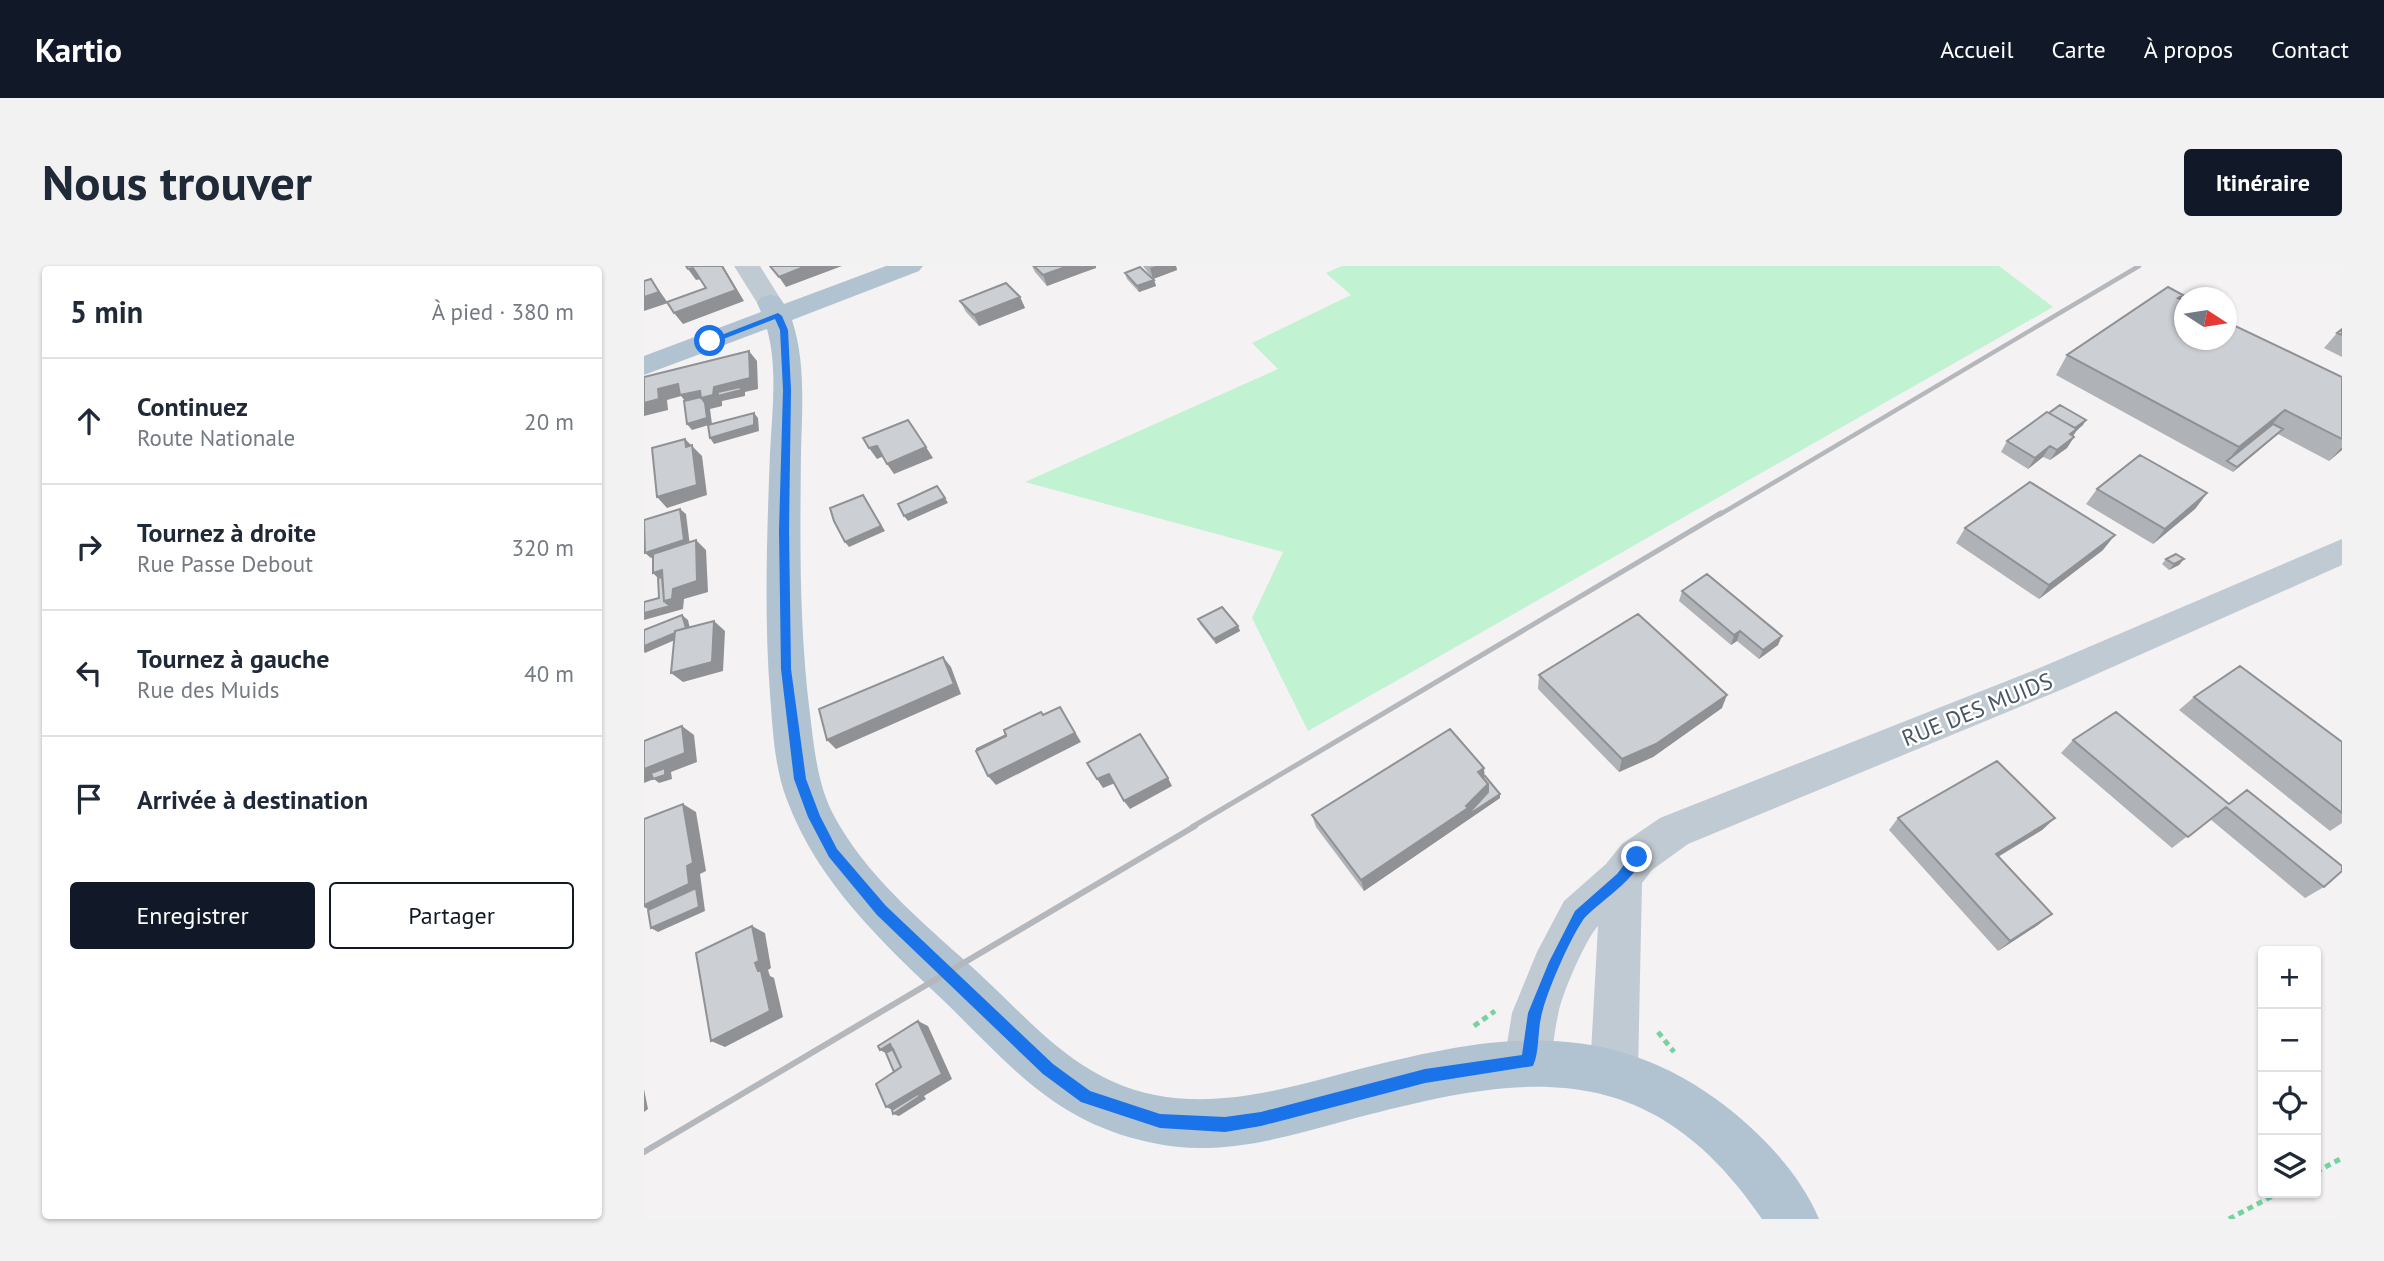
<!DOCTYPE html>
<html lang="fr">
<head>
<meta charset="utf-8">
<style>
  body { margin:0; font-family:"PT Sans",sans-serif; background:#f2f2f3; color:#1f2937 }
  .controls { position:absolute; right:21px; bottom:21px; display:grid; overflow:hidden; border-radius:7px; box-shadow:0 2px 5px #0004 }
  .controls button { width:63px; height:63px; display:grid; place-items:center; padding:0; border:0; border-bottom:2px solid #e0e1e3; background:#fff; color:#1f2937; font:35px sans-serif }
  .compass { position:absolute; left:1530px; top:21px; width:63px; height:63px; border-radius:50%; background:#fff; box-shadow:0 2px 5px #0004; rotate:102deg }
  .stop { position:absolute; width:21px; height:21px; margin:-16px; border:5px solid #1a73e8; border-radius:50%; background:#fff }
  .stop.end { background:#1a73e8; border-color:#fff; box-shadow:0 2px 7px #0008 }
  .list { margin:0; padding:0; list-style:none }
  h2 { display:flex; justify-content:space-between; align-items:center; height:91px; margin:0; padding:0 28px; font-size:30px }
  h2 small { font-size:23px; font-weight:400; color:#747a83 }
  .list li { display:grid; grid-template-columns:46px 1fr auto; gap:21px; align-items:center; box-sizing:border-box; height:126px; padding:0 28px; border-top:2px solid #e0e1e3 }
  .list b { display:block; font-size:26px; white-space:nowrap }
  .list p { margin:0; font-size:23px; white-space:nowrap; color:#747a83 }
  .list em { font-size:23px; font-style:normal; color:#747a83 }
  .actions { display:flex; gap:14px; padding:21px 28px }
  .actions a { flex:1; padding:16px 0; border:2px solid #111827; border-radius:7px; text-align:center; font-size:24px; color:#111827 }
  .actions .main { background:#111827; color:#fff }
  .icon { flex:none; width:38px; height:38px; fill:none; stroke:currentColor; stroke-width:2; stroke-linecap:round; stroke-linejoin:round }
  .map { position:relative; flex:none; width:1698px; height:953px; overflow:hidden; border-radius:7px }
  header { display:flex; align-items:center; gap:42px; box-sizing:border-box; height:98px; padding:0 35px; background:#111827; color:#fff }
  header strong { font-size:33px }
  nav { display:flex; gap:38px; margin-inline-start:auto; font-size:24px }
  .intro { display:flex; align-items:center; justify-content:space-between; box-sizing:border-box; height:168px; padding:0 42px }
  h1 { margin:0; font-size:49px }
  .button { padding:18px 32px; border-radius:7px; background:#111827; color:#fff; font-size:24px; font-weight:700 }
  main { display:flex; gap:42px; padding:0 42px }
  aside { flex:1; background:#fff; border-radius:7px; box-shadow:0 2px 5px #0004 }
  .map>svg:first-child { display:block }
</style>
</head>
<body>
<header>
<strong>Kartio</strong>
<nav><a>Accueil</a><a>Carte</a><a>À propos</a><a>Contact</a></nav>
</header>
<div class="intro"><h1>Nous trouver</h1><a class="button">Itinéraire</a></div>
<main>
<aside>
<h2>5 min<small>À pied · 380 m</small></h2>
<ul class="list">
<li><svg class="icon" aria-label="ahead" viewBox="0 0 24 24"><path d="M12 20V5M6 11l6-6 6 6"/></svg><div><b>Continuez</b><p>Route Nationale</p></div><em>20 m</em></li>
<li><svg class="icon" aria-label="right" viewBox="0 0 24 24"><path d="M7 20v-9h11M14 6l5 5-5 5"/></svg><div><b>Tournez à droite</b><p>Rue Passe Debout</p></div><em>320 m</em></li>
<li><svg class="icon" aria-label="left" viewBox="0 0 24 24"><path d="M17 20v-9H6M10 6l-5 5 5 5"/></svg><div><b>Tournez à gauche</b><p>Rue des Muids</p></div><em>40 m</em></li>
<li><svg class="icon" aria-label="arrive" viewBox="0 0 24 24"><path d="M6 21V4h12l-3 4 3 4H6"/></svg><div><b>Arrivée à destination</b></div></li>
</ul>
<div class="actions"><a class="main">Enregistrer</a><a>Partager</a></div>
</aside>
<div class="map">
<svg width="1698" height="953" viewBox="0 0 1698 953">
  <rect width="100%" height="100%" fill="#f4f2f2"/>
  <path fill="#c1f2d2" d="M698,0H1355L1409,41L664,465L608,352L639,286L381,216L634,103L608,77L707,29L682,7Z"/>
  <g fill="none" stroke-linecap="round" stroke-linejoin="round">
    <path stroke="#77d2a2" stroke-width="5" stroke-dasharray="6 4.5" stroke-linecap="butt" d="M830,760L851,745
      M1014,766L1030,786
      M1672,906L1698,892
      M1585,953L1634,927"/>
    <path fill="#c0cad2" fill-rule="evenodd" d="M90,0H116L139,37L135,43L126,45L117,43Z
      M1698,273V299L1419,423L1044,578L1008,604L998,617L994,805L987,822L970,829L953,822L946,805L954,660C941,674 917,730 914,749C909,771 909,792 901,813L884,820L867,813L860,796L868,747L893,686L920,635L962,598L978,578L1016,552L1393,403Z"/>
    <path fill="#b1c2d1" fill-rule="evenodd" d="M242,0H279L275,5L148,54C162,97 158,142 157,187C156,274 155,361 166,448C170,481 173,515 188,546C220,608 277,655 328,701C386,753 430,813 511,829C572,841 634,825 693,809C828,774 949,744 1072,833C1113,863 1155,905 1175,953H1118C1002,783 873,809 697,856C636,873 572,891 509,877C411,857 368,801 300,735C238,676 174,617 143,534C130,500 129,464 126,428C120,348 123,267 126,187C128,146 134,103 123,63L0,109V90L117,46L113,37L117,31L126,29L135,31L140,38Z"/>
    <path stroke="#b4b7bc" stroke-width="4.5" d="M1075,249L1495,0"/>
    <path stroke="#b4b7bc" stroke-width="5" d="M548,561L1077,247"/>
    <path stroke="#b4b7bc" stroke-width="6" d="M0,886L551,560"/>
  </g>
  <path fill="#afb2b6" d="M388,0H452V2L403,20L391,6Z
    M499,0H532L533,4L509,13Z
    M481,7L510,14L512,20L495,26L483,13Z
    M1539,29L1536,33L1698,111V184L1685,195L1634,168L1589,206L1412,109L1423,89Z
    M376,31L381,42L335,60L322,46L316,35Z
    M1698,63V91L1680,82L1693,67Z
    M1439,159L1433,164L1429,170L1430,171L1423,182L1406,194L1399,191L1384,203L1357,186L1363,175Z
    M1453,223L1563,227L1551,243L1509,278L1442,238Z
    M1321,262L1459,284L1395,333L1312,277Z
    M1522,293H1540L1535,299L1525,304L1518,298Z
    M1038,325L1134,379L1115,393L1093,375L1087,379L1035,335Z
    M554,353L594,360L596,365L572,378L556,358Z
    M895,409L1078,442L1009,491L975,506L894,423Z
    M1550,431L1698,476V557L1686,565L1535,444Z
    M1472,446L1680,621L1661,632L1566,553L1528,582L1417,487L1429,474Z
    M841,510L856,528V532L720,625L672,561L668,549Z
    M1254,552H1411L1398,564L1354,591L1408,648L1394,659L1354,685L1245,564Z"/>
  <path fill="#8f9194" d="M78,0H79L100,35L39,58L30,47L92,24Z
    M162,0H198L142,21L135,11Z
    M424,0H438L440,6L403,20L399,9Z
    M440,0H452V2L440,6L438,1Z
    M512,0H532L533,4L509,13L506,2Z
    M49,2L57,13L52,14L44,3Z
    M7,13L24,37L0,45V31Z
    M510,14L512,20L495,26L493,20Z
    M376,31L381,42L335,60L330,49Z
    M105,85L113,95L114,123L101,126V130L78,135V140L66,143L68,158L48,164L43,158L45,140L37,130L23,134L24,144L0,150V137L14,123L34,118L70,121Z
    M1641,144L1624,163L1583,195L1595,181Z
    M110,147L114,152L115,165L70,178L66,172Z
    M1442,154L1439,159L1433,164L1426,174L1430,171L1423,182L1406,194L1425,166Z
    M1639,163L1634,168L1589,206L1593,201Z
    M41,173L58,190L63,229L23,242L13,231L42,181Z
    M233,180L240,190L233,193L225,182Z
    M1406,180L1399,191L1384,203L1391,192Z
    M282,181L289,192L250,208L243,198Z
    M1698,181V184L1685,195Z
    M1563,227L1551,243L1509,278L1521,263Z
    M219,229L241,265L205,281L201,276Z
    M301,232L304,237L264,255L260,250Z
    M36,243L42,248L46,280L7,292L1,287Z
    M1471,269L1459,284L1395,333L1405,319Z
    M52,274L62,284L64,326L40,333L39,343L0,354V347L20,335V318L9,307Z
    M1540,293L1535,299L1525,304L1530,298Z
    M38,349L44,354L47,367L1,387L0,386V380Z
    M70,355L81,365L79,405L39,416L27,407Z
    M594,360L596,365L572,378L570,373Z
    M1096,365L1093,375L1087,379L1090,369Z
    M1138,370L1134,379L1115,393L1119,384Z
    M299,391L307,401L317,428L192,483L183,474Z
    M1083,429L1078,442L1009,491L975,506L978,493Z
    M416,441L437,476L352,519L344,510Z
    M38,460L50,469L53,496L27,506L28,513L15,517L10,513L0,517V503Z
    M840,502L841,514L834,506Z
    M465,508L471,517L459,522L453,513Z
    M524,512L528,520L486,543L480,535Z
    M844,518L856,528V532L720,625L717,614L822,540Z
    M39,538L52,546L62,605L56,608L61,645L14,666L7,662L11,647L0,641V639L43,600Z
    M1411,552L1398,564L1340,599L1352,588Z
    M1408,648L1394,659L1354,685L1366,675Z
    M108,660L121,667L127,702L124,704L126,710L130,712L139,751L81,781L67,775L114,705L111,697Z
    M274,755L284,760L308,813L280,830L282,833L255,850L249,848L253,846L242,841Z
    M246,778L268,807L247,790L236,784Z
    M0,823L4,843L0,846Z"/>
  <path fill="#cccfd4" stroke="#8f9194" stroke-width="2" d="M42,0H78L92,24L30,47L23,36L62,22L49,2L44,3Z
    M126,0H162L135,11Z
    M390,0H424L399,9Z
    M496,1L510,14L493,20L481,7Z
    M7,13L15,26L0,31V15Z
    M362,17L376,31L330,49L316,35Z
    M1524,21L1539,29L1534,32L1541,35V74H1583V56L1698,111V173L1641,144L1595,181L1423,89Z
    M1698,63V69L1693,67Z
    M105,85L106,112L70,121L69,129L57,132L56,125L36,129L34,118L14,123L15,133L0,137V111Z
    M96,121L97,124L74,130V126Z
    M57,131L61,137L63,152L43,158L40,135Z
    M1416,139L1442,154L1431,162L1405,147Z
    M1403,146L1433,163L1426,168L1430,171L1413,184L1406,180L1391,192L1363,175Z
    M110,147V159L66,172L64,159Z
    M264,154L282,181L243,198L233,180L225,182L219,172Z
    M1629,158L1639,163L1593,201L1583,195Z
    M41,173L42,181L48,179L53,219L13,231L8,182Z
    M1496,189L1563,227L1521,263L1453,223Z
    M1386,216L1471,269L1405,319L1321,262Z
    M293,220L301,232L260,250L254,238Z
    M219,229L237,260L201,276L190,255L186,242Z
    M36,243L40,274L1,287L0,254Z
    M52,274L53,315L29,323L28,333L20,335L18,304L9,307V288Z
    M1532,288L1540,293L1530,298L1522,293Z
    M1063,308L1138,370L1119,384L1096,365L1090,369L1038,325Z
    M18,311L20,335L26,340L0,347V336L15,332L14,312Z
    M578,341L594,360L570,373L554,353Z
    M994,348L1083,429L1012,478L978,493L895,409Z
    M38,349L42,362L31,365V367L0,380V364Z
    M70,355L68,396L27,407L31,365Z
    M299,391L310,418L183,474L175,443Z
    M1596,400L1698,476V547L1550,431Z
    M416,441L431,467L344,510L332,485L362,470L360,464L397,446L399,449Z
    M1472,446L1585,538L1603,524L1698,600V605L1680,621L1582,541L1544,571L1429,474Z
    M38,460L41,487L0,503V475Z
    M806,463L840,502L834,506L844,518L822,540L824,542L717,614L668,549Z
    M496,468L524,512L480,535L465,508L453,513L443,497Z
    M362,469V470L333,484V483Z
    M1353,495L1411,552L1352,588L1408,648L1366,675L1254,552Z
    M21,502V509L9,513L7,507Z
    M841,510L856,528L824,549V548L844,526V518L838,511Z
    M39,538L49,597L43,600L45,618L0,639V553Z
    M52,622L55,641L7,662L4,644Z
    M108,660L115,695L111,697L114,705H117L126,745L67,775L52,687Z
    M274,755L298,808L242,841L232,818L257,801L246,778L236,784L234,780Z
    M249,783L257,801L250,806L242,787Z
    M274,828L276,830L249,848L248,844Z"/>
  <path fill="#1a73e8" d="M134,47L138,50L144,64L147,124L145,264L147,403L162,513L176,550L193,583L242,640L409,798L446,825L516,848L581,851L617,846L781,803L878,789L884,747L905,696L931,645L973,608L989,587H997C1003,607 950,639 939,654C925,675 904,723 898,747C893,765 896,784 889,800L781,817L617,860L581,866L516,862L437,836L399,808L233,649L185,591L164,551L150,513L137,403L135,264L139,124L136,64L131,53L69,77L62,75Z"/>
  <g text-anchor="middle" dominant-baseline="central" stroke-width="5" stroke-linejoin="round" paint-order="stroke">
    <g font-size="23" fill="#495661" stroke="#fff">
      <text transform="translate(1333 443) rotate(-22)">RUE DES MUIDS</text>
    </g>
  </g>
</svg>
<div class="controls">
<button>+</button>
<button>−</button>
<button><svg class="icon" aria-label="locate" viewBox="0 0 24 24"><circle cx="12" cy="12" r="6"/><path d="M12 2v4M12 18v4M2 12h4M18 12h4"/></svg></button>
<button><svg class="icon" aria-label="layers" viewBox="0 0 24 24"><path d="M12 4l9 5-9 5-9-5zM3 14l9 5 9-5"/></svg></button>
</div>
<svg class="compass" viewBox="-18 -18 36 36"><path d="M0-13l5 13h-10z" fill="#e53935"/><path d="M0 13l5-13h-10z" fill="#747a83"/></svg>
<div class="stop" style="left:66px;top:75px"></div>
<div class="stop end" style="left:993px;top:591px"></div>
</div>
</main>
</body>
</html>
